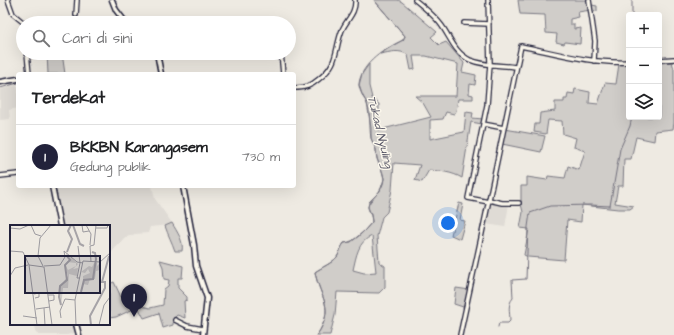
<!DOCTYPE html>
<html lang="id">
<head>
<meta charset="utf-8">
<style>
  body { margin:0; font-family:"Architects Daughter",sans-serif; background:#f6f6f6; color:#202124 }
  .controls { position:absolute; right:12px; top:12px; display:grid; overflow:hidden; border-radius:4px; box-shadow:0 4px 16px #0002 }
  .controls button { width:36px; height:36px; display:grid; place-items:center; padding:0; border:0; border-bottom:1px solid #e0e0e0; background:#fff; color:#202124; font:20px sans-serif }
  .you { position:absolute; left:448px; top:223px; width:14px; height:14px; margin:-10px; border:3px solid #fff; border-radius:50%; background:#1a73e8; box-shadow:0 0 0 6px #1a73e833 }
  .badge { display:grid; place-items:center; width:26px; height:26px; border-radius:50%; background:#22223b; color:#fff; font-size:13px; font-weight:700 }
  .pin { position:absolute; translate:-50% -33px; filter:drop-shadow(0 1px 2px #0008) }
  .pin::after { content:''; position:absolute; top:21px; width:14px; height:12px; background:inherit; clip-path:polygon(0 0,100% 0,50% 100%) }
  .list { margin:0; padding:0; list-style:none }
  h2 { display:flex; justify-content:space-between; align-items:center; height:52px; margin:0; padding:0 16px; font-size:17px }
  h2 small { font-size:13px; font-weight:400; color:#757577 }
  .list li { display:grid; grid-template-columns:26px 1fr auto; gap:12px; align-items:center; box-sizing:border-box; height:64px; padding:0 16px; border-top:1px solid #e0e0e0 }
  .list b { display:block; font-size:15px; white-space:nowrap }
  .list p { margin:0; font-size:13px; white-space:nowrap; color:#757577 }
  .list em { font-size:13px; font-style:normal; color:#757577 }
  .icon { flex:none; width:22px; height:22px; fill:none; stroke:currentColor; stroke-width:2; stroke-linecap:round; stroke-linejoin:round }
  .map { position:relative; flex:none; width:674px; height:335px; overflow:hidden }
  .search { position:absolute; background:#fff; box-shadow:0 4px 16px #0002; left:16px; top:16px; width:280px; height:44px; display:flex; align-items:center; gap:10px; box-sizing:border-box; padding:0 14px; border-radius:22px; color:#757577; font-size:15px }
  .panel { position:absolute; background:#fff; box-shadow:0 4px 16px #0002; left:16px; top:72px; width:280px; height:116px; border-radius:4px }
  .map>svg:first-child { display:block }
</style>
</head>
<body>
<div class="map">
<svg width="674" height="335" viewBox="0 0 674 335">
  <rect width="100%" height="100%" fill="#eeeae2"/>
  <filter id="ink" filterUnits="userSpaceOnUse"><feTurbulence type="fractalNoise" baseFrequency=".025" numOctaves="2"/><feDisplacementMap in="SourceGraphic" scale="8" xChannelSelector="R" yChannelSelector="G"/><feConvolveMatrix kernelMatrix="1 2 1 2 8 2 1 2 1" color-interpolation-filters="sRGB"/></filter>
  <g filter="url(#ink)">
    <path fill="#dfdbd5" d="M17,85L18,90V108L9,110L10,119L0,120V89Z
      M56,186H152L155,199L172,223L169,225L150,227L148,233L135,234L124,238L112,252L109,251V226H63Z
      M489,202L509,204L505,227L486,224Z
      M35,324H74L75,333L67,335H39L36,333Z"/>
    <path fill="#d0cdc9" stroke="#797882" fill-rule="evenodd" d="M374,0H398L402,2L437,32L431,37L439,45L446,42L464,63L462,72L476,75L475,85L470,84L469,94L473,95V99H458L456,111L454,114L446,112L443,119L430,120V139L464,132L466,112L473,113L472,118L483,119L482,124L471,122L462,178C452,172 440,171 429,170L422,182L415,180L420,165L394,163L392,190L387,212L382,217L377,236L379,262L385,266V287L379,293L337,292L335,315L330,335H317C336,306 320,300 315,272C322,267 331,264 337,257C340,253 340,248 344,243C356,242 364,231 372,222L371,214L368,207L369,202L380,191L384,179L381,167L377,159L376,150L371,138V128L367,103L363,97L359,85L362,74L369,64V86L372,98L379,104V130L431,117L423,103L415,96H456L458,64L426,56H413L415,69L411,70L408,55C399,49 391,52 380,54L394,45L403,40L405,36ZM372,236L376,272L364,273L353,270C356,257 358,241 372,236Z
      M518,0H591L592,5L597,6V11L593,12L591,10L578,12L579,17L570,19V24H574V29L581,28L580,44L565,42L564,44L556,42L557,34L546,33L545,15L520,14Z
      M47,53H62L65,74H48Z
      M672,62L674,69V123L673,129L655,131L654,141L636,137L631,159H624L623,186H618L615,203L634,206L630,209H618L582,205L581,222L567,220L564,260L528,257L524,255L529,229L520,228L523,212L521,204V186H527V177L547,180L548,176L565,178L568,166L579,170L585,151L574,147L576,138L563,134L562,121L548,120L546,134L534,132L535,124H539L540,113L555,111V102H564V99H567L568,93L574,94L575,89L590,92L589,103L598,104L605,83L616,84L619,64H629V117H659V63Z
      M505,129L545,136L541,152L502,144Z
      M459,203L463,204L460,220L465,221L460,239L451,235Z
      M172,223C177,232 184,241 182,251H175C172,242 168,235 165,226Z
      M160,260L183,266L182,278H178V288L187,297V300L184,301L185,318L177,315L173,319V325L163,328L159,313L144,318L138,307L116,317L109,318V284L114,282L121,297L128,298L135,301L137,305L150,308L163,305L164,289L168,286L169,280L164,279L163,267Z
      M456,288L470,290L466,308L454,304Z"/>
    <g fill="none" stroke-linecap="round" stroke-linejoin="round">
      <path stroke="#716f7c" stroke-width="1" d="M632,15V0
        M0,88L18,83
        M498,327L499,323H508L510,321C510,312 507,305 513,298L512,280L526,279L528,227L530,213L550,206L590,205L610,206L620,149L630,126L632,117
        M317,335C336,306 320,300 315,272C322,267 331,264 337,257C340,253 340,248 344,243L351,242L364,231L372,222C372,216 368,210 368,207C368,200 384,192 384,178C383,170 378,165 377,158C376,155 376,152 376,149C374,145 372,141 371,138C369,127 371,115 367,104C365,98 359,92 359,84C361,63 386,48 403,40L405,36L374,0"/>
      <defs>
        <path id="minor" d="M8,0L13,14L24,23
          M415,0C425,8 435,16 442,26C451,39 455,53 470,60C484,66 501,65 516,67
          M488,0L490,64
          M589,0L595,41L594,61
          M76,15L77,0
          M464,23L489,24
          M27,53L29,74
          M281,53L283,74
          M659,60L674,59
          M294,88C305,88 311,86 319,79C339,63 334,51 342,30C347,19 356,13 355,0
          M483,124L504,128
          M0,176L18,174
          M489,200L502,203H519
          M489,202L468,198L487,105L490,64
          M175,320L187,326L203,329
          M460,335L481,238L521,46C556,53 592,64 629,62"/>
        <path id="tertiary" d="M112,0L116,10L126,23
          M157,53L161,74
          M0,82L18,79
          M52,186L60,226
          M183,186L194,245L196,266L207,298L203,335
          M76,324L79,335"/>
      </defs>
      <use href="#minor" stroke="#22223b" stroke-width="6"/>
      <use href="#tertiary" stroke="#22223b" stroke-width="7"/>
      <use href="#minor" stroke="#fbf7ec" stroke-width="3.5"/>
      <use href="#tertiary" stroke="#fbf7ec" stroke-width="4"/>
    </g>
  </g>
  <g text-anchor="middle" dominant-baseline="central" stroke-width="3" stroke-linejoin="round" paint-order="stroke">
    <g font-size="12" font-style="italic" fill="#575666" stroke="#fbf7ec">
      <text transform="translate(380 132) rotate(76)">Tukad Nyuling</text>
    </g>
  </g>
  <g transform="translate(10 225)">
    <rect width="100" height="100" fill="#eeeae2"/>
    <path d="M56,28L68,39L63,44L68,43L67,51L59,49L58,63H53L51,82L49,72L50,61L58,51L55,39L58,45L66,41V38L57,37L60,35ZM84,38H87V41L90,38V45L86,46L85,54H80L78,60L73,59V51L80,48L78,44L75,48L71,47L79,41L82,42Z" fill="#d0cdc9"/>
    <path fill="none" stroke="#a6a3a7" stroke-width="2" d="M63,0L70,19L74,21M57,27L62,14L58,6L61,0M71,67L74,55L83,54L86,34L85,28L82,27M51,80L49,72L50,61L57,55L55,40L60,35L56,30M81,100L80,91L95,63V57H92L99,31"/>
    <path fill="none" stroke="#9c9a9f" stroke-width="1" d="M21,0L25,9L31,11M72,0L73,7L79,6M76,0L81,9L80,20M0,3L10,4L19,0M86,3H97L98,0M68,21L70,38M0,26L13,27L19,40M81,37L80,21L84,20L86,0M19,40L27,100M19,40L34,42M33,41L28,31L30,13L41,0M34,41L50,40L55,32L54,26L67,37L73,38M34,42L42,100M0,51L5,43L18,40M70,53H67L70,38M24,69L29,68V72L25,73M38,70H44V75L39,76M34,83L35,100M26,84L40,82M13,91L27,93M51,93L50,86L55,74L65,75M66,100L65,75L73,36L90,37L100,28M89,100L94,80L100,72"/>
    <path fill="#22223b" fill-opacity="0.15" stroke="#22223b" stroke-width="2" d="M15,31H90V68H15Z"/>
    <rect width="100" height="100" fill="none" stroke="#22223b" stroke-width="2"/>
  </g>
</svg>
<div class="controls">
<button>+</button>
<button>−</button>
<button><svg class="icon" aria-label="layers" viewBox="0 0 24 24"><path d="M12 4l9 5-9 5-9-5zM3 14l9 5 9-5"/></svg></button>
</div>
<div class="you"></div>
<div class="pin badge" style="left:134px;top:317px">1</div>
<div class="search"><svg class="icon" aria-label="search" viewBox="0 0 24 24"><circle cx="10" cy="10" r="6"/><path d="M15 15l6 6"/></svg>Cari di sini</div>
<section class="panel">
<h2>Terdekat<small></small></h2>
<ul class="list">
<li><span class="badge">1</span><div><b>BKKBN Karangasem</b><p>Gedung publik</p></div><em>730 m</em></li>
</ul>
</section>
</div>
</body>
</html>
